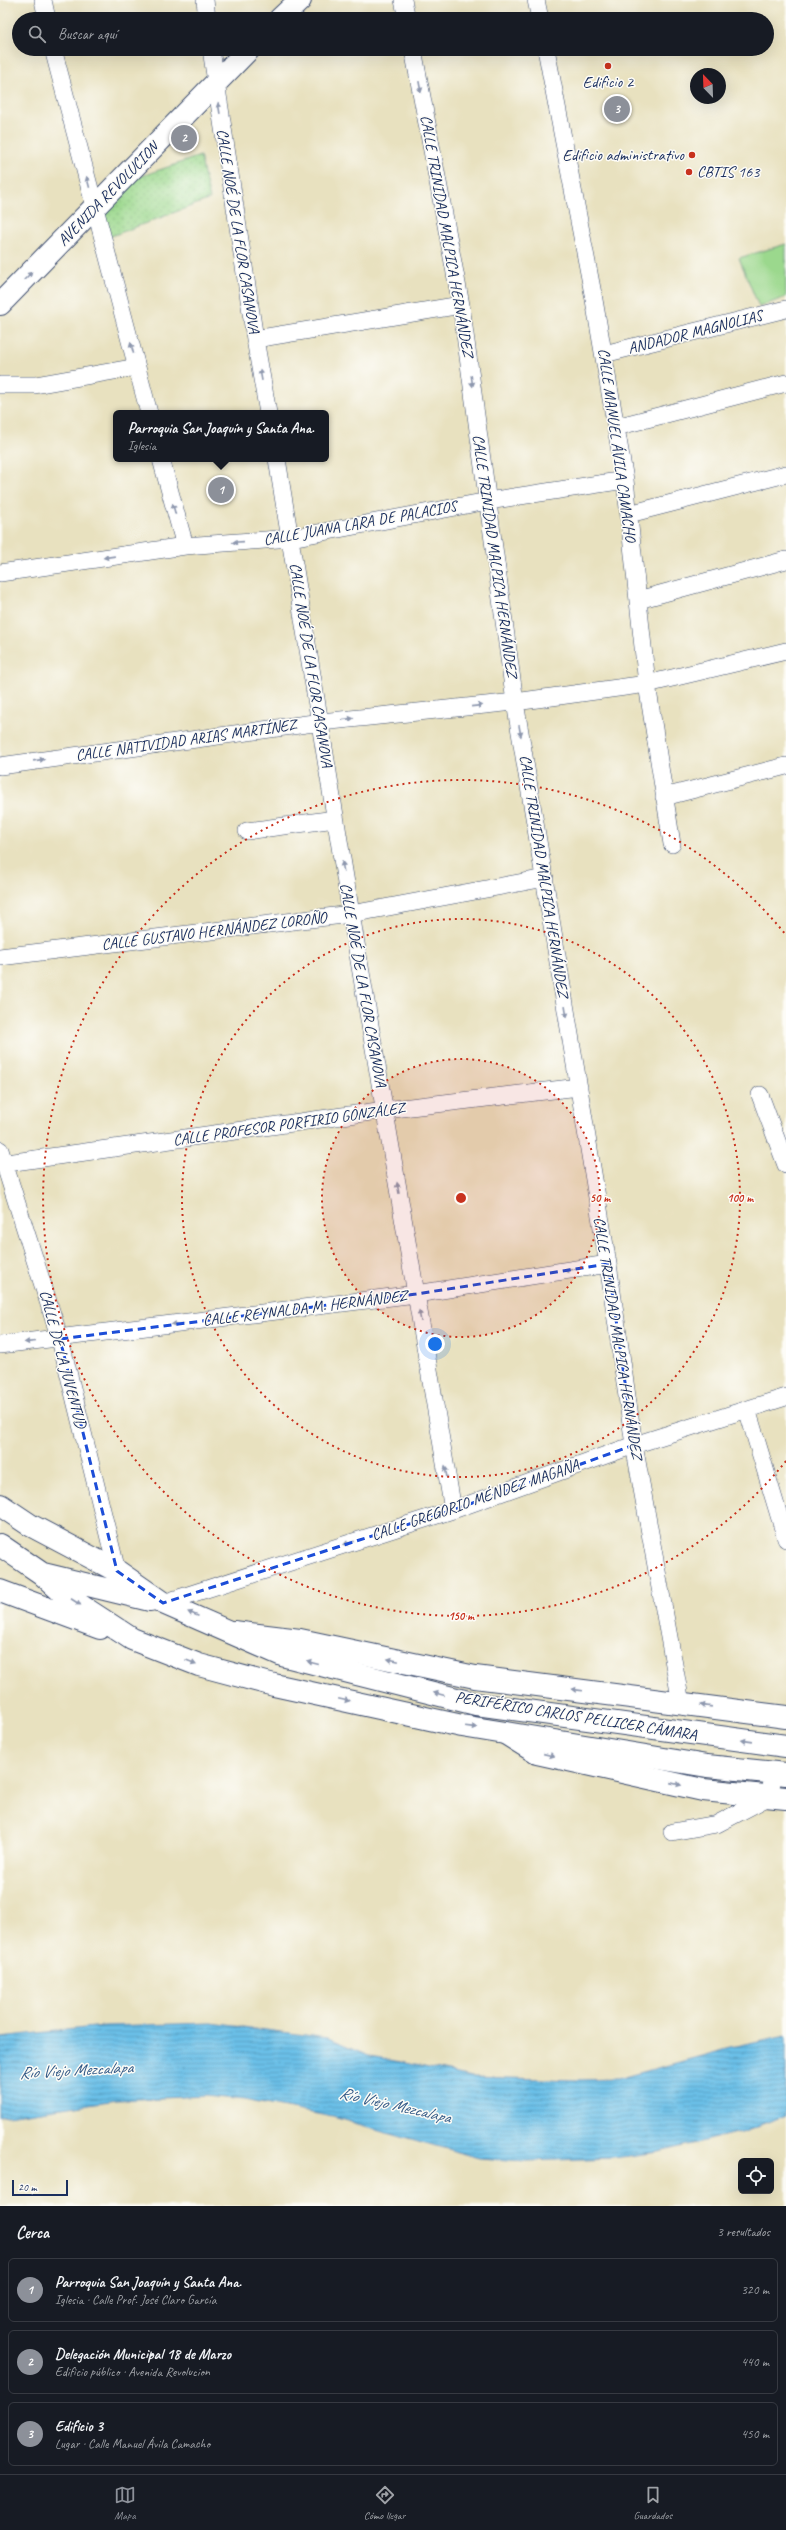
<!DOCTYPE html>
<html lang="es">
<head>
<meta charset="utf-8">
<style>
  body { margin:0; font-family:Caveat,sans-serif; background:#20242c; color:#f1f3f6 }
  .controls { position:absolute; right:12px; bottom:12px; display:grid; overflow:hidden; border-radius:6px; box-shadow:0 4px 16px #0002 }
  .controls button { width:36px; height:36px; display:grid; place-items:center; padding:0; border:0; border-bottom:1px solid #363941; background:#171b24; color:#f1f3f6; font:20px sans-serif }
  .compass { position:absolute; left:690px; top:68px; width:36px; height:36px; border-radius:50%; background:#171b24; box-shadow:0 4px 16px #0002; rotate:337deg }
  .scale { position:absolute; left:12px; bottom:10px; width:56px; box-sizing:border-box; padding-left:4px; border:2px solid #1b2f5e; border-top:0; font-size:11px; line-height:14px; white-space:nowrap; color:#1b2f5e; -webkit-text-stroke:3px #fdfcf7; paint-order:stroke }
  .you { position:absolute; left:435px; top:1344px; width:14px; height:14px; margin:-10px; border:3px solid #fff; border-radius:50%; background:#1a73e8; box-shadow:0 0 0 6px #1a73e833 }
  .badge { display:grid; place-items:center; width:26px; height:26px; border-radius:50%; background:#8c9099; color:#fff; font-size:13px; font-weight:700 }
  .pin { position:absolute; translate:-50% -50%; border:2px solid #fff; box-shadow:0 1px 4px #0006 }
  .popup { position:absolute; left:113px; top:410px; width:216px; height:52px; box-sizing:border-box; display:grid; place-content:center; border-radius:6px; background:#171b24; filter:drop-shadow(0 1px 3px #0005); font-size:13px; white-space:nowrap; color:#9ea1a6 }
  .popup b { font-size:15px; color:#f1f3f6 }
  .popup::after { content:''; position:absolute; left:50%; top:100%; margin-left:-8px; border:8px solid transparent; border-top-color:#171b24 }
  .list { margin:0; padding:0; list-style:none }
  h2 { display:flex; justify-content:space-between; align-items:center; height:52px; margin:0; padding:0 16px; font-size:17px }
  h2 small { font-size:13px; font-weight:400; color:#9ea1a6 }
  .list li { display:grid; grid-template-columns:26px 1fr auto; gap:12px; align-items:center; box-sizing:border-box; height:64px; margin:0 8px 8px; padding:0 8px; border:1px solid #363941; border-radius:6px }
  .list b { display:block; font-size:15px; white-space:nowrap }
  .list p { margin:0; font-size:13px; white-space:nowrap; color:#9ea1a6 }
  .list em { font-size:13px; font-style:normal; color:#9ea1a6 }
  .icon { flex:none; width:22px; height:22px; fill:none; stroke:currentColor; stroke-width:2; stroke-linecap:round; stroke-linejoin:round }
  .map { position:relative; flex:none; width:786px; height:2206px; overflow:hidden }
  .search { position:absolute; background:#171b24; box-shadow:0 4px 16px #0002; left:12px; right:12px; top:12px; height:44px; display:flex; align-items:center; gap:10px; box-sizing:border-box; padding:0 14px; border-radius:22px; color:#9ea1a6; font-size:15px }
  .sheet { height:268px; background:#171b24 }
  nav { display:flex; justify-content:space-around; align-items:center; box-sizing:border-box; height:56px; border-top:1px solid #363941; background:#171b24; font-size:11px; color:#9ea1a6 }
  nav a { display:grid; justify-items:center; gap:2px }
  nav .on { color:#8c9099 }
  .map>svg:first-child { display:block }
</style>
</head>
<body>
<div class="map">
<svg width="786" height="2206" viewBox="0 0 786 2206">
  <defs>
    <pattern id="park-dots" width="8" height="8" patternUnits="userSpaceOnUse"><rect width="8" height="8" fill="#9bd88d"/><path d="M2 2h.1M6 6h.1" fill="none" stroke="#85ba7c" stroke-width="1.8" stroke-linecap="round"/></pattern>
    <pattern id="water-rules" width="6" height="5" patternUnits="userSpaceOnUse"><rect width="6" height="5" fill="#6bc0e8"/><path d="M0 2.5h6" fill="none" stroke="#579cbf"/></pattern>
  </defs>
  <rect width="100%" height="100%" fill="#fdfcf7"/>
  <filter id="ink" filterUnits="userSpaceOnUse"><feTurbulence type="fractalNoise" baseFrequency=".025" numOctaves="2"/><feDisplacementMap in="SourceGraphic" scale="8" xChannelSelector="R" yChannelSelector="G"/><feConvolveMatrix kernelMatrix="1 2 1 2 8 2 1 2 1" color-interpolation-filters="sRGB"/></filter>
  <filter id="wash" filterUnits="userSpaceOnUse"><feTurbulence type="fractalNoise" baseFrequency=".012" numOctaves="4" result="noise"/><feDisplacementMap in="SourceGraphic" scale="16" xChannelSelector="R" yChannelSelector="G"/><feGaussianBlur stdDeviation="0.9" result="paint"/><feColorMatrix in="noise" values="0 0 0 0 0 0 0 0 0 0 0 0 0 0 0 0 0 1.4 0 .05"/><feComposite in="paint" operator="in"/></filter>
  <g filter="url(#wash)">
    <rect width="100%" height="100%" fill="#e8e1bf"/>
    <path fill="#9bd88d" stroke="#5b8476" d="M786,244V297L759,307L739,258Z"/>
    <path fill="url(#park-dots)" stroke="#5b8476" d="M200,156L210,199L109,237L102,215L133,179Z"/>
    <path fill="url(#water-rules)" stroke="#4378a3" d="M211,2023L328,2038L371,2056L472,2077L578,2080L617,2079L731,2048L786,2036V2115L744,2131L659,2152L613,2158L526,2161L479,2158L333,2117L244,2100L206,2096L116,2100L0,2117V2037L104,2026Z"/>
  </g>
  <g filter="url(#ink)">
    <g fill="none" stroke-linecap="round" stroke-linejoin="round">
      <defs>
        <path id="street" d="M43,0L47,19
          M205,0L207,19
          M403,0L407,19
          M536,0L540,19
          M53,49L149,413
          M211,49L255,339L268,413
          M413,49L461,305L515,702L608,1264L634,1445L681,1703
          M546,49L593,294L625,480L647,684L672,844
          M255,339L461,305
          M604,354L786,309
          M0,385H35L137,367
          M616,427L786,383
          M161,459L185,546
          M277,459L351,914L453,1510
          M629,514L786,474
          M0,573L185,546L291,538L488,501L625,480
          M638,600L786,560
          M0,766L321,722L515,702L647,684L786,651
          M664,797L786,766
          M247,831L335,819
          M0,957L351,914L545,878
          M760,1095L786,1165
          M0,1150L60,1339L117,1571
          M0,1164L385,1110L579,1087
          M0,1345L416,1294L608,1264
          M747,1409L786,1539
          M163,1603L453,1510L634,1445L786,1397
          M672,1832L717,1824L770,1796L773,1773"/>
        <path id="secondary" d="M280,19L300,0
          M0,304L249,49
          M234,1632L300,1640L475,1677L786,1717
          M505,1733L537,1753L703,1790L786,1798"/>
        <path id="primary" d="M0,1505L30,1525L117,1571L163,1603L282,1655L476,1704L786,1746
          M0,1545L41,1573L66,1596L132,1639L199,1665L274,1685L462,1726L707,1766L786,1774
          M43,1574L150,1600
          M0,1591L100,1628"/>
      </defs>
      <use href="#street" stroke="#3a4a6d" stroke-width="18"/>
      <use href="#secondary" stroke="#3a4a6d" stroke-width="24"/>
      <use href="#primary" stroke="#3a4a6d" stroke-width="24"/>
      <use href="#street" stroke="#fff" stroke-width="17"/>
      <use href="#secondary" stroke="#fff" stroke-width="22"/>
      <use href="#primary" stroke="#fff" stroke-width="22"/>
    </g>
    <defs><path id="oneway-solid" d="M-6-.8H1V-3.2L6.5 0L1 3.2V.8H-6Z"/></defs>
    <g fill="#8d97ae">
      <use href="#oneway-solid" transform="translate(420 87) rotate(79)"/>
      <use href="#oneway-solid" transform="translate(219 108) rotate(-99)"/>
      <use href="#oneway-solid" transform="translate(88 182) rotate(-105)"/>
      <use href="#oneway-solid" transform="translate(28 276) rotate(-45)"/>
      <use href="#oneway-solid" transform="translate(132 348) rotate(-105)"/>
      <use href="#oneway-solid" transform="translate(261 375) rotate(-100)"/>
      <use href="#oneway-solid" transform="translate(472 381) rotate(82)"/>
      <use href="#oneway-solid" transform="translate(174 509) rotate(-105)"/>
      <use href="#oneway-solid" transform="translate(238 542) rotate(176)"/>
      <use href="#oneway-solid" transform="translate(109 557) rotate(172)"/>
      <use href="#oneway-solid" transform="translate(477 706) rotate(-6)"/>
      <use href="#oneway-solid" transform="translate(348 719) rotate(-6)"/>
      <use href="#oneway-solid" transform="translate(520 731) rotate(80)"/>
      <use href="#oneway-solid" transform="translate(39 760) rotate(-8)"/>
      <use href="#oneway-solid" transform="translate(343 867) rotate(-99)"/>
      <use href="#oneway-solid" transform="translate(566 1012) rotate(81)"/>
      <use href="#oneway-solid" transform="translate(398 1188) rotate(-100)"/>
      <use href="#oneway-solid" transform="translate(570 1270) rotate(171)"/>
      <use href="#oneway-solid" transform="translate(420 1316) rotate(-100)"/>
      <use href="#oneway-solid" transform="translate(177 1324) rotate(173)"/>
      <use href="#oneway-solid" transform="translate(30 1342) rotate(175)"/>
      <use href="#oneway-solid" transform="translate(446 1472) rotate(-100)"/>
      <use href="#oneway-solid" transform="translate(349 1543) rotate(162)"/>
      <use href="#oneway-solid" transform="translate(76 1602) rotate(33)"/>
      <use href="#oneway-solid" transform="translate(193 1614) rotate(-157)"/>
      <use href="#oneway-solid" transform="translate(393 1660) rotate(-168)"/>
      <use href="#oneway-solid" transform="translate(191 1662) rotate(21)"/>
      <use href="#oneway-solid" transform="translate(313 1663) rotate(-166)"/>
      <use href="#oneway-solid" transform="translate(577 1690) rotate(-173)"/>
      <use href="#oneway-solid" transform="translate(439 1694) rotate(-166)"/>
      <use href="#oneway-solid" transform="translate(344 1700) rotate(12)"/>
      <use href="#oneway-solid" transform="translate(706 1706) rotate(-172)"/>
      <use href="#oneway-solid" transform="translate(471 1727) rotate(7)"/>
      <use href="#oneway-solid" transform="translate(747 1741) rotate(-172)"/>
      <use href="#oneway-solid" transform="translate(549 1755) rotate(13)"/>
      <use href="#oneway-solid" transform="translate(676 1784) rotate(13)"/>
    </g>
  </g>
  <path fill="none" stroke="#1d4ed8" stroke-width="3" stroke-dasharray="8 5" stroke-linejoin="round" d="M608,1264L634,1445L453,1510L163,1603L117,1571L60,1339L416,1294Z"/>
  <circle cx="461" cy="1198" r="139" fill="#c8321e" fill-opacity=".12"/>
  <g fill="none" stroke="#c8321e" stroke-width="2" stroke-dasharray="2 4">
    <circle cx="461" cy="1198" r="139"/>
    <circle cx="461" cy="1198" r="279"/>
    <path d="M786 1461A418 418 0 1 1 786 935"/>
  </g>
  <g fill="#c8321e" stroke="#fdfcf7" stroke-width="1.5">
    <circle cx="608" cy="66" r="4"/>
    <circle cx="692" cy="155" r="4"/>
    <circle cx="689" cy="172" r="4"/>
  </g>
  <g text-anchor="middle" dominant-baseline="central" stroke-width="3" stroke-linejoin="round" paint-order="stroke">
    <g font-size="16" fill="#1b2f5e" stroke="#fdfcf7">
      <text x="608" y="82">Edificio 2</text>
      <text x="684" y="155" text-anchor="end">Edificio administrativo</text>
      <text x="697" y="172" text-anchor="start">CBTIS 163</text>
    </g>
    <g font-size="16" fill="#1b2f5e" stroke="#fdfcf7">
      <text transform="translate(108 194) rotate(-46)">AVENIDA REVOLUCION</text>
      <text transform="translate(238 231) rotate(81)">CALLE NOÉ DE LA FLOR CASANOVA</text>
      <text transform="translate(447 236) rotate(80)">CALLE TRINIDAD MALPICA HERNÁNDEZ</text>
      <text transform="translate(695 332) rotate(-14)">ANDADOR MAGNOLIAS</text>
      <text transform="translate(617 445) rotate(82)">CALLE MANUEL ÁVILA CAMACHO</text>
      <text transform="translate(360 523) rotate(-10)">CALLE JUANA LARA DE PALACIOS</text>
      <text transform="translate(495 556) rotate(82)">CALLE TRINIDAD MALPICA HERNÁNDEZ</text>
      <text transform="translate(311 665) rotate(81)">CALLE NOÉ DE LA FLOR CASANOVA</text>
      <text transform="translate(186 740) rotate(-8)">CALLE NATIVIDAD ARIAS MARTÍNEZ</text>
      <text transform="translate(544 876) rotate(81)">CALLE TRINIDAD MALPICA HERNÁNDEZ</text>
      <text transform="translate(214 931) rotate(-7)">CALLE GUSTAVO HERNÁNDEZ LOROÑO</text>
      <text transform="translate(363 985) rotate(80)">CALLE NOÉ DE LA FLOR CASANOVA</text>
      <text transform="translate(289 1124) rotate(-8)">CALLE PROFESOR PORFIRIO GONZÁLEZ</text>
      <text transform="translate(305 1308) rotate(-7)">CALLE REYNALDA M. HERNÁNDEZ</text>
      <text transform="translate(618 1338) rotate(81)">CALLE TRINIDAD MALPICA HERNÁNDEZ</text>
      <text transform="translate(63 1359) rotate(75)">CALLE DE LA JUVENTUD</text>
      <text transform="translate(475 1500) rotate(-19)">CALLE GREGORIO MÉNDEZ MAGAÑA</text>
      <text transform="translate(576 1716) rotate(9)">PERIFÉRICO CARLOS PELLICER CÁMARA</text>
    </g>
    <g font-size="17" font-style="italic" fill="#335a87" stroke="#fdfcf7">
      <text transform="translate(76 2070) rotate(-3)">Río Viejo Mezcalapa</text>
      <text transform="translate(395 2105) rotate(13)">Río Viejo Mezcalapa</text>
    </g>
  </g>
  <circle cx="461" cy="1198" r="6" fill="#c8321e" stroke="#fdfcf7" stroke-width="2"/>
  <g font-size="12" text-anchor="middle" font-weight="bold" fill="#c8321e" stroke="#fdfcf7" stroke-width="3" stroke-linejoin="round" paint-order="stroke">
    <text x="600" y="1202">50 m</text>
    <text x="740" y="1202">100 m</text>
    <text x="461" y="1620">150 m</text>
  </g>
</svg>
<div class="controls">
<button><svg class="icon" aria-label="locate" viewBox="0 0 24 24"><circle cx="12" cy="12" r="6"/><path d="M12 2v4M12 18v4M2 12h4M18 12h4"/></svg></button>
</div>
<svg class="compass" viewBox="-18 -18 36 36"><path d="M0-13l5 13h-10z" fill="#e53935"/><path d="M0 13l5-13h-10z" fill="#9ea1a6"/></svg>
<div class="scale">20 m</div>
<div class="you"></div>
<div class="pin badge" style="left:221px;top:490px">1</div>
<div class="popup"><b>Parroquia San Joaquín y Santa Ana.</b>Iglesia</div>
<div class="pin badge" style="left:184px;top:138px">2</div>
<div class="pin badge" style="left:617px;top:109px">3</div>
<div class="search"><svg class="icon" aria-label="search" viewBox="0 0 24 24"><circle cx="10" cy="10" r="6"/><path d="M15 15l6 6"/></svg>Buscar aquí</div>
</div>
<section class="sheet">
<h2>Cerca<small>3 resultados</small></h2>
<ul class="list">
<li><span class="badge">1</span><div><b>Parroquia San Joaquín y Santa Ana.</b><p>Iglesia · Calle Prof. José Claro García</p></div><em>320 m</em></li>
<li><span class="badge">2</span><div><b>Delegación Municipal 18 de Marzo</b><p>Edificio público · Avenida Revolucion</p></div><em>440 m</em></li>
<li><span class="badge">3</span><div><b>Edificio 3</b><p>Lugar · Calle Manuel Ávila Camacho</p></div><em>450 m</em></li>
</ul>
</section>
<nav>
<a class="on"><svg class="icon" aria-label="map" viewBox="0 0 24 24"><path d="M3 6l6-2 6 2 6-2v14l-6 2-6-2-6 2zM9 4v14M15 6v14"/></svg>Mapa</a>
<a><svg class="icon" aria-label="directions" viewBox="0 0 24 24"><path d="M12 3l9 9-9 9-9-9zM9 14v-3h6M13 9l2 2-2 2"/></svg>Cómo llegar</a>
<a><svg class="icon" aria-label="saved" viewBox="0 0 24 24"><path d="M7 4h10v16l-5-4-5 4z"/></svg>Guardados</a>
</nav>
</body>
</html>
